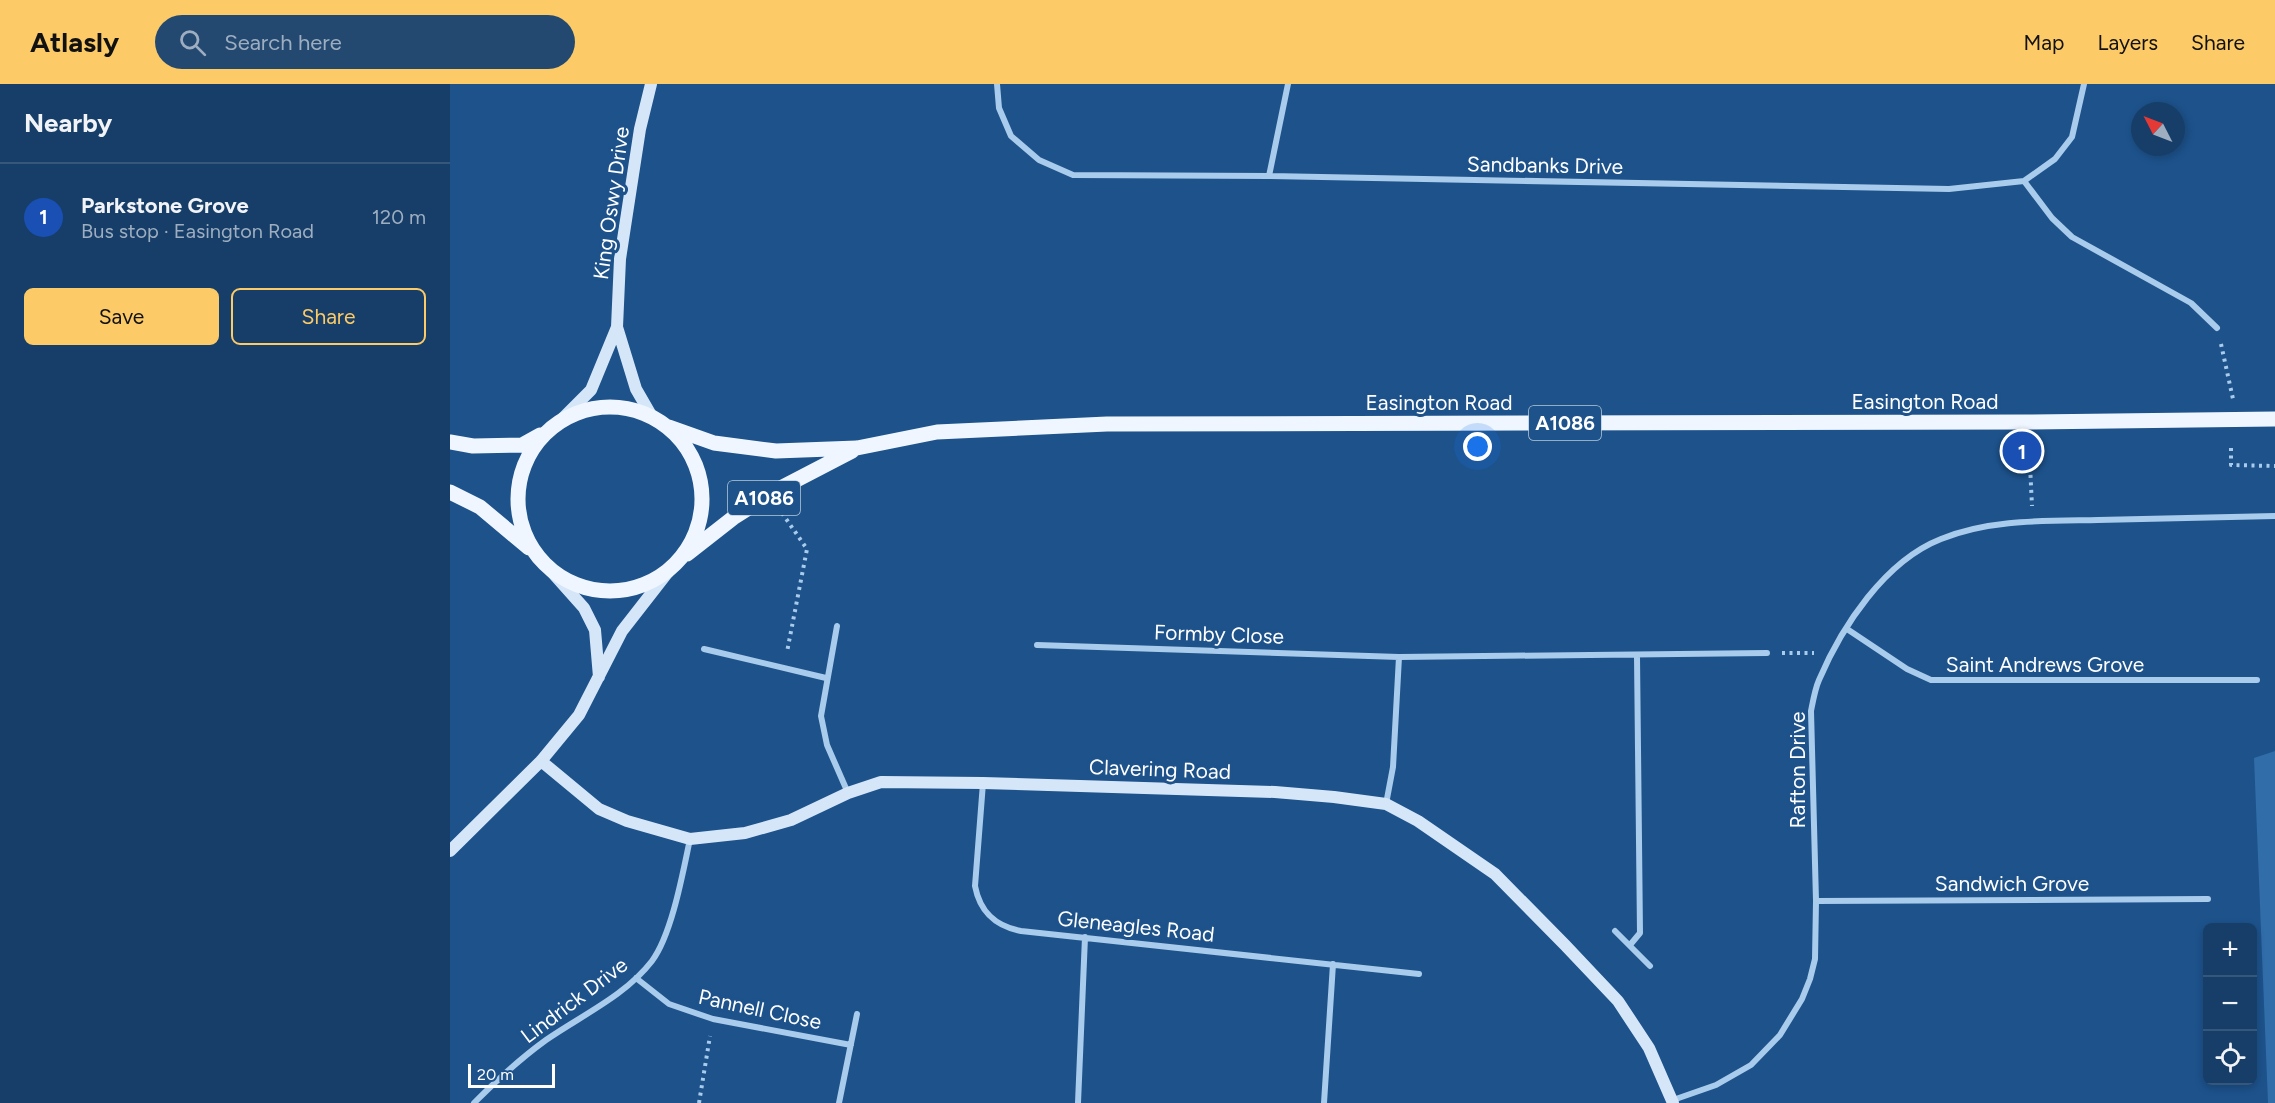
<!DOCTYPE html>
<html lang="en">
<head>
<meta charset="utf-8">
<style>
  body { margin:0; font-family:Figtree,sans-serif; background:#234971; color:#f1f3f6 }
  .controls { position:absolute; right:18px; bottom:18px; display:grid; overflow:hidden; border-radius:9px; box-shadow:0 3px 9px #0003 }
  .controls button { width:54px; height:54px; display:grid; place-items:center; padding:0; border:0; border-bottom:2px solid #35577c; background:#163e68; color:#f1f3f6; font:30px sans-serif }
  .compass { position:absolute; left:1681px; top:18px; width:54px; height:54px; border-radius:50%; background:#163e68; box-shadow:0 3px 9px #0003; rotate:312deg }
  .scale { position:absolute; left:18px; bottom:15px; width:87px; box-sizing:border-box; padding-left:6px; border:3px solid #fff; border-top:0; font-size:16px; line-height:21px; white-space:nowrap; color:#fff; -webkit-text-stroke:4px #1d528b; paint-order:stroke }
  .you { position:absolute; left:1028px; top:363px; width:21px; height:21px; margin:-15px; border:4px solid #fff; border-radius:50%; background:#1a73e8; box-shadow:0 0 0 9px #1a73e833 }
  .badge { display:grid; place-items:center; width:39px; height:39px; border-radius:50%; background:#fcca67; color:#fff; font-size:20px; font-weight:700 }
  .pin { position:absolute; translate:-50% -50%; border:3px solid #fff; box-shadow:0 2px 6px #0006 }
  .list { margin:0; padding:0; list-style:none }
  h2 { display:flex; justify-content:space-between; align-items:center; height:78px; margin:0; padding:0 24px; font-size:26px }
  h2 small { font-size:20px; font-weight:400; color:#9eaec0 }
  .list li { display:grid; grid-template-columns:39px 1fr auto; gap:18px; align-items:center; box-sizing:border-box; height:108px; padding:0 24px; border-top:2px solid #35577c }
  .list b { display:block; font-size:22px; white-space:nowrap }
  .list p { margin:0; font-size:20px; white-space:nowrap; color:#9eaec0 }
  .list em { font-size:20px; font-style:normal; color:#9eaec0 }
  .actions { display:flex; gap:12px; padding:18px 24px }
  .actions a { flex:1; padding:14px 0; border:2px solid #fcca67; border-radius:9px; text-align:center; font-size:21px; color:#fcca67 }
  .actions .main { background:#fcca67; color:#111 }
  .icon { flex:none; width:33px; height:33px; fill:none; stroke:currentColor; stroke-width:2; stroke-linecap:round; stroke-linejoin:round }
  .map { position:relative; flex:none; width:1825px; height:1019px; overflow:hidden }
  header { display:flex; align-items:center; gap:36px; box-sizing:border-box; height:84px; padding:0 30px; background:#fcca67; color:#111 }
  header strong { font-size:28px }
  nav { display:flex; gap:33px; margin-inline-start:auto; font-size:21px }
  .search { width:420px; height:54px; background:#234971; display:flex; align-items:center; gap:15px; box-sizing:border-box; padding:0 21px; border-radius:33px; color:#9eaec0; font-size:22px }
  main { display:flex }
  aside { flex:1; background:#163e68 }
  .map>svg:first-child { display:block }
</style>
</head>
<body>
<header>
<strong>Atlasly</strong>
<div class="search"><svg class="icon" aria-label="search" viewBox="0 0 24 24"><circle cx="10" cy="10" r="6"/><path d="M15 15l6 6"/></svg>Search here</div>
<nav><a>Map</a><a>Layers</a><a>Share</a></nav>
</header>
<main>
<aside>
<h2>Nearby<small></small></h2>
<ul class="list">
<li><span class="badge" style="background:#1a4fb4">1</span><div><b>Parkstone Grove</b><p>Bus stop · Easington Road</p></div><em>120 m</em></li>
</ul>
<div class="actions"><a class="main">Save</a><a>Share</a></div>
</aside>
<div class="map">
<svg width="1825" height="1019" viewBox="0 0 1825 1019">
  <rect width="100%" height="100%" fill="#1d528b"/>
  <path fill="#306da9" d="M1825,667V1019H1818L1804,674Z"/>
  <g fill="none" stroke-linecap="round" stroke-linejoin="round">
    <path stroke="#a9cbec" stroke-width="4" stroke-dasharray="3 4.5" stroke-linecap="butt" d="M1771,260L1783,315
      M1579,361L1582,422
      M1781,364V381L1825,382
      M332,429L357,465L337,568
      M1332,569H1364
      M249,1019L260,952"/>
    <path stroke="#a9cbec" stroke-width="6" d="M547,0L549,24L561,52L589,76L623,91L819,92L1499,105L1574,97L1605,75L1622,53L1634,0
      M819,92L838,0
      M1574,97L1602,134L1622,153L1741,219L1767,244
      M387,542L371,632L377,661L398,709
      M1397,545L1457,585L1481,596H1807
      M587,561L949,573L1317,569
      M254,565L376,594
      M533,699L525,802C530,828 545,842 571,847L969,890
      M936,720L943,683L949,573
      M1366,817L1758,815
      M1165,847L1200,882
      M1180,861L1190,849L1187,572
      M186,894L219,920L263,935L401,961
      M1223,1016L1266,1001L1301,981L1330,951L1352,915L1360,895L1365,875L1366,817L1361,627C1363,617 1365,605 1369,596C1392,542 1435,477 1491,455C1540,435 1596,437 1648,436C1707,435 1766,433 1825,432
      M24,1019C46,997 71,974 96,956C132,931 175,912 202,877C222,850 233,788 240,755
      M389,1019L407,930
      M628,1019L635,853
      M874,1019L883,880"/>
    <path stroke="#d5e6f9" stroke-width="12" d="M167,243L186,305L201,331
      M111,336L141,306L167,243L170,175L190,45L201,0
      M101,487L134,524L145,546L149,593
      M91,677L149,725L177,737L240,755L295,749L341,736L398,709L431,698L533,699L825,708L884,713L936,720L968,737L1045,790L1115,861L1168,917L1199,964L1223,1019
      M0,767L91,677L129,631L172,547L218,488"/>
    <path stroke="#eff6ff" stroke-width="15" d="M68 415a92 92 0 1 1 184 0a92 92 0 1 1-184 0Z
      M219,343L264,359L326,367L407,364L487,348L657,340L1578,338L1825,335
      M0,358L23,362L72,361L90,351
      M0,408L30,423L79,464
      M237,470L283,434L327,406L402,367"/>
  </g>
  <g text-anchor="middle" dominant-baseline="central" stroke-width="6" stroke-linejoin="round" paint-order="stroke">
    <g fill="#1d528b" stroke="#bbcbdc" stroke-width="1.5">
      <rect x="1079" y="322" width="72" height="34" rx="4.5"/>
      <rect x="278" y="397" width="72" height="34" rx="4.5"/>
    </g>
    <g font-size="20" font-weight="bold" fill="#fff">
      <text x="1115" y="339">A1086</text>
      <text x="314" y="414">A1086</text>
    </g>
    <g font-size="21" fill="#fff" stroke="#1d528b">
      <text transform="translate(1095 81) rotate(1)">Sandbanks Drive</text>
      <text transform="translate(161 119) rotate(-82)">King Oswy Drive</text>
      <text x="1475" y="317">Easington Road</text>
      <text x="989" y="318">Easington Road</text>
      <text transform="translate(769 550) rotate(2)">Formby Close</text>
      <text x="1595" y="580">Saint Andrews Grove</text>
      <text transform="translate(710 685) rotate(2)">Clavering Road</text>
      <text transform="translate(1347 686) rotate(-90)">Rafton Drive</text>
      <text x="1562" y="799">Sandwich Grove</text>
      <text transform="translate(686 842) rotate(6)">Gleneagles Road</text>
      <text transform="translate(124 916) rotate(-37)">Lindrick Drive</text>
      <text transform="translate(310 925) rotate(12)">Pannell Close</text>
    </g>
  </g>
</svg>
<div class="controls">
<button>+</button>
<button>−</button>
<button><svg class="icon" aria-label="locate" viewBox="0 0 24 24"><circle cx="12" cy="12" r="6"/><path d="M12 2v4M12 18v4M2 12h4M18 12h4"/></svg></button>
</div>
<svg class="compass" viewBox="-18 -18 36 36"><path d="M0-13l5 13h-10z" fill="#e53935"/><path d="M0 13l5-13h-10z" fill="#9eaec0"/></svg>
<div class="scale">20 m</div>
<div class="you"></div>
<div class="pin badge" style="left:1572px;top:367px;background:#1a4fb4">1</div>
</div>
</main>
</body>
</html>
